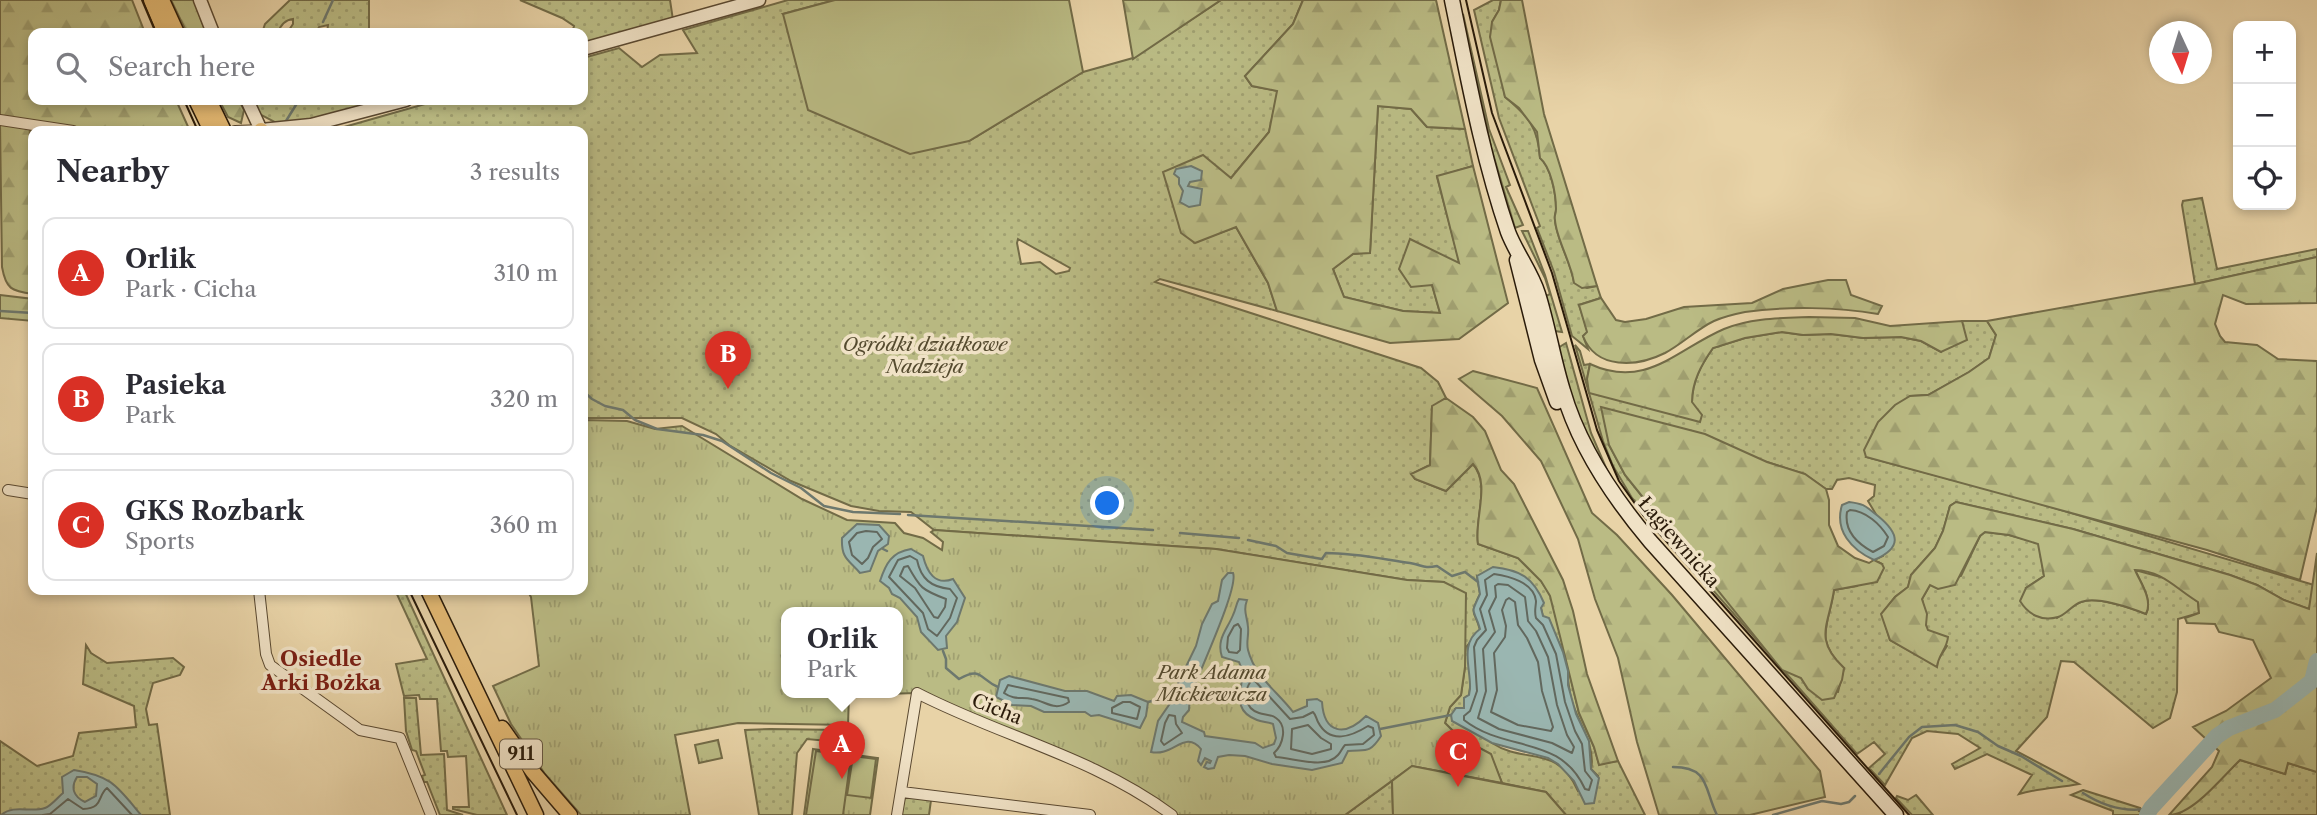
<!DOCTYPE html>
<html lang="en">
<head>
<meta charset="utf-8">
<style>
  body { margin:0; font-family:"Libre Caslon Text",serif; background:#f2f2f3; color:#2b2b33 }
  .controls { position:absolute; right:21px; top:21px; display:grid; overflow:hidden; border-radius:14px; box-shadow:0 4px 10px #0003 }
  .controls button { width:63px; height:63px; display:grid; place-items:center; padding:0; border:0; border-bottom:2px solid #e1e1e2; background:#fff; color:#2b2b33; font:35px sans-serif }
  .compass { position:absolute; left:2149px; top:21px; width:63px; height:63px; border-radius:50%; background:#fff; box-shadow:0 4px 10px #0003; rotate:176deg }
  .you { position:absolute; left:1108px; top:504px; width:24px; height:24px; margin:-18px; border:5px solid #fff; border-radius:50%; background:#1a73e8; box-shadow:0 0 0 10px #1a73e833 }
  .badge { display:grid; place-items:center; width:46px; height:46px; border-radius:50%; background:#d93025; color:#fff; font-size:23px; font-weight:700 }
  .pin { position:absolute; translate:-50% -58px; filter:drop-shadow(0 2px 4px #0008) }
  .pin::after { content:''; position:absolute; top:37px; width:24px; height:21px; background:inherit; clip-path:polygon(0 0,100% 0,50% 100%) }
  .popup { position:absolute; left:781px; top:607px; width:122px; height:91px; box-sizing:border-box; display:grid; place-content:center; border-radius:14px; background:#fff; filter:drop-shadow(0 2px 5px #0005); font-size:23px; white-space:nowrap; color:#7c7c81 }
  .popup b { font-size:26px; color:#2b2b33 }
  .popup::after { content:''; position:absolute; left:50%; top:100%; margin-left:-14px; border:14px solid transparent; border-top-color:#fff }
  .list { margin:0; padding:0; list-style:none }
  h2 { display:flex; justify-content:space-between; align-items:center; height:91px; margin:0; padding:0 28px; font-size:30px }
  h2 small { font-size:23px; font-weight:400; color:#7c7c81 }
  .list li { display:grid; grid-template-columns:46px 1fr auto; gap:21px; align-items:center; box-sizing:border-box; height:112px; margin:0 14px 14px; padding:0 14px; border:2px solid #e1e1e2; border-radius:14px }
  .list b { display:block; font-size:26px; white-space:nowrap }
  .list p { margin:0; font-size:23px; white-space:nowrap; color:#7c7c81 }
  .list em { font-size:23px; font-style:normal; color:#7c7c81 }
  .icon { flex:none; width:38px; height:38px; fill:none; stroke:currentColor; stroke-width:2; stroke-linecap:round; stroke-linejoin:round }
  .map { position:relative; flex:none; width:2317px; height:815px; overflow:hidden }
  .search { position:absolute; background:#fff; box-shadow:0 4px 10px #0003; left:28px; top:28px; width:560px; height:77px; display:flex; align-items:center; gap:18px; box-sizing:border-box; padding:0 24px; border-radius:14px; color:#7c7c81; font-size:26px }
  .panel { position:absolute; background:#fff; box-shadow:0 4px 10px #0003; left:28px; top:126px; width:560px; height:469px; border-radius:14px }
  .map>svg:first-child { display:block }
</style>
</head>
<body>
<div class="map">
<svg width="2317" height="815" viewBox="0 0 2317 815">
  <defs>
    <pattern id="grass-dots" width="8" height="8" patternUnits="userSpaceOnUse" patternTransform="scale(1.75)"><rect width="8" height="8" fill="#babb84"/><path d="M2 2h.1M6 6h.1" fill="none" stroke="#a0a071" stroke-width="1.8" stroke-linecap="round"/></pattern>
    <pattern id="forest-firs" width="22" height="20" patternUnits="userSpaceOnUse" patternTransform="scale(1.75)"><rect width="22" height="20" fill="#babb84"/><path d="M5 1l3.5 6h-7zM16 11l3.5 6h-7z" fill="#a0a071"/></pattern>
    <pattern id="park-tufts" width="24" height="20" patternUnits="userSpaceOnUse" patternTransform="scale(1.75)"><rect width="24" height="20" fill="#babb84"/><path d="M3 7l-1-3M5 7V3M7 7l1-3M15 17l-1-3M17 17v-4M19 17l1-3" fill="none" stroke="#a0a071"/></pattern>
  </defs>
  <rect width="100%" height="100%" fill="#e8d3a7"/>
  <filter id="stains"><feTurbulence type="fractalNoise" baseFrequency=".00286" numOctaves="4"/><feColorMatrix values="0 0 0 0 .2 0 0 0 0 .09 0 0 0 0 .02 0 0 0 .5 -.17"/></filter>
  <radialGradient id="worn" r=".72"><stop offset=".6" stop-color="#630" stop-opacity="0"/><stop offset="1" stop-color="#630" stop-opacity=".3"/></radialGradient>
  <path fill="url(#grass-dots)" stroke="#726b47" stroke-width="2" fill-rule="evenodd" d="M290,0H369V33H327L328,25L319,27L316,33H287L293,24V19C285,20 280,26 278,33H262L265,24Z
    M520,0H670L673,20L583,45V33H572L574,26L562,18Z
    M788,0H835L783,14L969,141L1083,72L1133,58L1221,0H1303L1293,24L1245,76L1252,86L1278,91L1269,132L1231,178L1195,242L1236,227L1268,283L1277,311L1160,279L1155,282L1421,368L1438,382L1446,398L1432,407L1430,465L1412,474L1415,479L1446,491L1473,464C1491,486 1474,518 1478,544L1518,558L1541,581L1551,596L1579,713L1594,747L1599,764L1618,761L1645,815H1566L1546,792L1502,783L1490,754L1459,737L1445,723L1450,707L1461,695L1465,667L1463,634L1444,582L1407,580L1216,549L934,530L911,512L879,511L851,506L791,481L729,445L716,434L682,418H583V131H330L439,100H583V58L619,48L642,67L660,55L697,53L683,30ZM1018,239L1070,268L1069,271L1056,274L1040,262L1021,264L1017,243ZM1477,576L1541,608L1543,617L1549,619C1553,631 1559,642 1564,654C1569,670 1567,686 1572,702C1579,722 1596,748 1591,769L1598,776L1578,791C1557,743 1525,765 1492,743C1479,734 1467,719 1456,709H1464V698L1469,695L1471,679L1467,646L1480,630C1474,608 1469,617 1480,594Z
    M1493,0H1501L1499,10L1492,22L1505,97C1528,116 1538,127 1540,158C1551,167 1556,194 1556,209C1556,214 1554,214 1555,220C1556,239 1571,262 1574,282L1587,288L1597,286L1601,298L1579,305L1588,332L1583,336L1588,349L1572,336L1554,272L1537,228L1540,226L1499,118L1474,10Z
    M1463,14L1489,129L1510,185L1506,187L1523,225L1515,228L1491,147Z
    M247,100H388L286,128L252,110Z
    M1378,106L1411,109L1427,127L1465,129L1473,166L1437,177L1460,264L1432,285L1440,313L1403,311L1344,297L1333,269L1353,254L1370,252Z
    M30,127L59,131H33V245L29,152Z
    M2202,198L2217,269L2317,249V257L2195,284L2182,205L2183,201Z
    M1522,231H1528L1545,275L1562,332L1555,331L1546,296L1550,294L1545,278Z
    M1962,321H1987L1996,335L1989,358L1969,372L1928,395L1910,396L1866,457L2017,497L2314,585L2309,609L2284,600L2257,585L2230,575L2073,529L1956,502L1950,506L1943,531L1935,548L1911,575L1908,587L1895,597L1882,614L1890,640L1937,666L1938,660L1947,646C1941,641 1931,636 1927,630C1926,627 1924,606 1922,599L1930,585L1961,576L1980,536L1985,532L2009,535L2039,543L2044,576L2026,588L2057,618C2064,613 2073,605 2081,602C2096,596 2130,608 2146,614C2153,600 2141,583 2135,570L2168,579L2198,602L2199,613L2178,619L2177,692L2170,718L2153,728L2074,662L2061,661L2047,717L2016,751L2079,784C2058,788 2039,788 2019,794L2032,775L1987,754L1955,769L1952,764L1980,748L1958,734L1927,731L1912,738L1885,785L1869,768L1885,754L1874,742L1857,754L1632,498L1613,466L1603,441L1575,345L1580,351L1584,365L1590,364L1587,379L1692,402C1692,382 1701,365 1713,348L1745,338L1781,332L1803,335L1831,334L1863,338L1901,337L1921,341L1941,352L1963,330ZM1609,445L1767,462L1804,474L1826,489H1832L1837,480L1849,478L1875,485L1874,496L1868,501L1877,516L1883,556L1874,560L1882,564L1857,586L1834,590C1829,625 1813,639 1844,668L1838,692L1808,689L1801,678L1676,539L1625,475Z
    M1566,343L1591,433L1613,484L1638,519L1790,693C1761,661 1732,629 1703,598C1641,528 1569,450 1556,353L1558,348Z
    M395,590H404L507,815H477L453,809V807H469L466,756L448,757L447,751H441L437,699H420L419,695L404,696L396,664L427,659Z
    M86,645L91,653L107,663L173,658L184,667L180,675L153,683L146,709L149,725L157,724L170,815H0V741L37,766L73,756L79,733L136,727L134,706L83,684Z
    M416,698L421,755L444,754L447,810L463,815H440L427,782H424L422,776L425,775L416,751L412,750L406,731L404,698Z
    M770,729L843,730L860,744L807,739L797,753L792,815H759L745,730Z
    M2240,760L2285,774L2288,763L2317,772V815H2177L2204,796Z
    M1392,781L1393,815H1345Z
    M2083,790L2140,808L2139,811L2152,815H2113V811L2071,795Z
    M1916,795L1933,815H1912L1896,798L1897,796L1908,800Z
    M905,796L931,800L929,815H901Z"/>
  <path fill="url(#forest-firs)" stroke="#726b47" stroke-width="2" d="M0,0H132L145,33H33V100H176L190,131H100L0,116Z
    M171,0H194L206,33H187Z
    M1123,0H1221L1133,59Z
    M1303,0H1436L1465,129L1427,127L1411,109L1378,106L1370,253L1353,254L1333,269L1344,297L1403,311L1440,313L1432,285L1411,287L1399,269L1410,239L1459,263L1437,176L1473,166L1508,303L1459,339L1390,343L1277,311L1268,283L1236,227L1195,243L1181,233L1163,172L1203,155L1231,178L1269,132L1277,91L1252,86L1245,76L1293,24Z
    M1501,0H1522L1544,114L1597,286L1582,288L1574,283C1571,262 1556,238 1555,220C1554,214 1556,215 1556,209C1556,194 1551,167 1540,158L1537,132L1519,108L1505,97L1490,37L1492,22L1499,10Z
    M219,100H239L244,110L241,123L228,117Z
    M0,123L30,127L29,152L33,294C11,291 6,289 2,267Z
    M2317,257V303L2246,304L2223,295L2215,324L2220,336L2225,342L2257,345L2278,359L2317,361V507L2300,580L2207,550L1866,457L1864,450L1878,422L1895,405L1910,396L1928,395L1969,372L1989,358L1996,335L1987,321L2195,284Z
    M1828,280H1846L1851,295L1882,306L1878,314C1837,307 1787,306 1745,312C1735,314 1723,317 1714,321C1697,329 1682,344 1665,353C1637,367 1596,370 1583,336L1587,332L1579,305L1601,298L1616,320L1625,322L1646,319L1684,307L1752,303L1783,289Z
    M0,295L33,299V321L0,318Z
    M1809,317L1855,318L1890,326L1962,321L1967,340L1941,352L1921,341L1901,337L1863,338L1831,334L1803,335L1782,332L1745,338L1713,348C1701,365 1692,382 1692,402L1702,415L1700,422L1589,393L1587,379L1590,364C1646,390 1677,349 1724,329C1750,318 1781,318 1809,317Z
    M1473,371L1537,388L1592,513L1617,535L1672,595L1820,771L1825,797L1750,815H1659L1637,742L1618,658L1595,599L1578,539L1541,461L1502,416L1459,379Z
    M1446,398L1473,417L1485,431L1501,470L1514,484L1563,580L1573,611L1587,674L1618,761L1599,765L1594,747L1579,713L1550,596L1541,581L1518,558L1478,544C1474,519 1491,483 1473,464L1446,491L1415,479L1411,474L1430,465L1432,406Z
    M1601,407L1705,434L1767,462L1805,474L1826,489L1829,500V525L1838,546L1855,558L1869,563L1874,560L1882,564L1884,568L1877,582L1834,590C1829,625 1813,639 1844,668L1842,680L1834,698L1822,700L1808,689L1801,678L1782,670L1625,475L1609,445Z
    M1956,502L2073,529L2230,575L2257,585L2284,600L2309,609L2317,553V772L2288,763L2285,774L2240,760C2223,776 2193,815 2169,815L2212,767L2219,751L2193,727L2226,711L2271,678L2253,640L2219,632L2215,624L2187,623L2185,618L2199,613L2198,602C2176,589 2163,571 2135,570C2141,584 2153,600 2146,614C2131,608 2097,596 2081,602C2072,605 2066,615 2058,617C2041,622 2028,614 2020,601L2026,588L2044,576L2038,544L2009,535L1985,532L1980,536L1955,585L1938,589L1930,585L1922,599L1927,614L1926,625L1928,630L1948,637C1947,649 1938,655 1937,667L1890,640L1881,614L1895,597L1908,587L1911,575L1935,548L1943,531L1950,506Z"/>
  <path fill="url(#park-tufts)" stroke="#726b47" stroke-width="2" fill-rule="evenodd" d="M583,420L627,421L655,429L682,426L802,499L847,520L895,523L904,533L923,538L942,550L943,542L931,532L934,530L1216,549L1407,580L1444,582L1466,593L1465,667L1461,695L1450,707L1445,723L1459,737L1491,754L1502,783L1412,766L1345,815H1172L1126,784L917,693L849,695L848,725L738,723L675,735L690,815H581L545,774L511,724L493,686L539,666L531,597L527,590H583ZM786,613H898V693H786Z
    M718,740L722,758L699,763L695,745Z
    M813,749L878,758L870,815H804Z"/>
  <path fill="#babb84" stroke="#726b47" stroke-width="2" d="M835,0H1069L1083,72L969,141L910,154L808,110L783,14Z
    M816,751L851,756L843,815H806Z
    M853,756L876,759L871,798L847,795Z
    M1412,766L1546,792L1566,815H1393L1392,781Z"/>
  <path fill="#9ab6b1" stroke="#6d786e" stroke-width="2" fill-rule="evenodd" d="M1191,166L1202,171L1201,180L1190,182L1188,186L1202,189L1200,205L1189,207L1180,202L1183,191L1179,184V178L1174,174L1176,169Z
    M1849,502C1866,504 1866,507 1878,516C1900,534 1902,548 1874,560C1852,550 1834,531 1842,505Z
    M857,524L879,525L889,536L888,544L878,551L870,571L860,573C849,560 841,559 842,538Z
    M911,549L923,556C927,572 935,586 953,579L965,598L957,622L946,636L947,648L938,650L921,632L917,617L900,598L892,594L889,588L880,581C886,563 892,552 911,549Z
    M1493,567C1520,570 1533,577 1544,603L1541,608L1543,616L1549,618L1563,652L1568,671V685L1576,714L1589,741L1591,769L1599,778L1594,803L1585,804L1574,781L1558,764L1548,758L1492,743L1452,721L1451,715L1456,708H1464V698L1469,695L1470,689C1471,668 1459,644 1480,629C1474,607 1469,617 1480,594L1477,576Z
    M1228,573H1233C1239,587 1200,670 1193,690L1188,689L1187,692L1190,694L1189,710L1183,717L1182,722L1204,732L1205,736L1255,743L1263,748L1274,744L1276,738L1273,724C1268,722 1262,722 1257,720C1225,708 1250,682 1239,662L1222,657C1216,639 1227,630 1233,615C1236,609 1236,604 1239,599L1247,600C1243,611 1247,616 1248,627C1249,635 1246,642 1248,650C1255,677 1277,691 1293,712L1307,706V700L1317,699L1322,702C1324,734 1345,737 1366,716L1378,723L1381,736C1369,755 1365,749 1348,751L1342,763L1312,770L1272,764L1245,756L1229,755L1218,757L1214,768L1208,769L1204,767L1207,762L1210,763L1211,761L1205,758L1201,765L1198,761L1201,749C1185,729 1173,757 1151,752L1158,721L1173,699L1179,681L1196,646L1202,624L1212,604L1218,601L1222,580Z
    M1009,676L1065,691H1087L1114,701L1117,696L1131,695L1148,702L1146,716L1140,728L1099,715L1091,716L1085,712H1044L1031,706L1012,705L996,697L1000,680Z
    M74,770C112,776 117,786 141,815H1C14,804 30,813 45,808C51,806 58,797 63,793L62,777ZM77,777H87L97,784L96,796L85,802C74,797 70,788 77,777Z"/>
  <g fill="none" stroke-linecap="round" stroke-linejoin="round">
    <path stroke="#62685e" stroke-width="2" d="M1850,510C1866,511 1880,524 1888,537L1884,546L1873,552C1858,544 1844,531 1847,512Z
      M866,531L877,532L882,539L873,547L868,558L862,564L852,555L849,542L857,533Z
      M910,556L917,560C921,579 931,587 950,589L957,598L950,618L937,636L928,629L923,613L889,577L898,560Z
      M908,566C920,588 922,590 946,599L945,607L938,618L934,617L915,588L900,576L904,567Z
      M1494,574C1508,576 1534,582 1536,601C1536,606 1534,611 1536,618L1543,625L1556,654L1565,702L1575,731L1582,744L1585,771L1592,780L1589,790L1585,789C1560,734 1506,753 1464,720V716L1470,711L1477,691L1474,647L1477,640L1486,630L1480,609L1487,595L1485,580Z
      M1498,584L1508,585L1525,597L1528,621L1536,631L1548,657L1557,705L1567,735L1574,747L1572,753L1552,743L1499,729L1478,718L1486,691L1483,649L1495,632L1489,611L1496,597L1495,586Z
      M1509,598L1515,602L1518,625L1527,638L1538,662L1542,691L1553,727L1551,731L1518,725L1491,712L1497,690L1494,653L1505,637L1506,626L1502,610L1506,600Z
      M1238,624L1241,629L1240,650L1237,653L1229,652L1227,648L1228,637L1234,626Z
      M1251,681H1255L1290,719L1303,717L1313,712C1316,715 1316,718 1318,722C1330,745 1352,736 1368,726L1373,728L1374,735L1363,744L1345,745C1342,748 1341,752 1338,755C1325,770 1294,758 1276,757L1274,753C1283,745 1288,726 1276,718C1271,714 1265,715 1259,713C1244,708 1243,692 1251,681Z
      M1008,685L1068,698L1069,702C1054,712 1046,701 1032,699C1021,697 1014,700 1004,693Z
      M1123,702H1130L1140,707L1137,719L1112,713V708Z
      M1169,715L1175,716L1176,724L1182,733L1164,745L1161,741L1165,723Z
      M1308,725L1321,738L1331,744V749L1312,754L1291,749L1292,729Z
      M43,815L50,814L68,799L83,809C104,808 97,796 107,788L132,815"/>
    <path stroke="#6d786e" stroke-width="2.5" d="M323,22L333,0
      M286,121L299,100
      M0,311L33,313
      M583,391L592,399L605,406L623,410L635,420L657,429L703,435L722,441L771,473L801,488L824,506L853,512L900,514
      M908,515L1153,530
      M1180,533L1239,538
      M1248,540L1276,546L1287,553L1322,559L1326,553C1355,553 1382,559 1410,563C1423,565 1423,569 1437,566L1452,576L1465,572L1478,582
      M883,549L887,551
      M943,651L946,659V668L959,679C982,666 979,679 998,687
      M1163,697L1169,689L1177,688
      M1148,702L1152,701
      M1380,729L1451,715
      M1673,767C1710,767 1704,789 1717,815
      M1879,774L1909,737L1922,727L1955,725L1978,732L1998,746L2021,756L2062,781
      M2083,793C2103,806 2127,813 2151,808
      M1773,815L1822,801L1841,804L1849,802L1855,796"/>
    <path stroke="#9ab6b1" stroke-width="16" d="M2147,815L2151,808L2217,736L2229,728L2275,710L2312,681L2317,661"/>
    <defs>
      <path id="minor" d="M0,120L73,131
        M235,131L261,130
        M8,490L33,494
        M259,590L266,654L270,665L360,730L400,738L431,815
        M902,792L1090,815
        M897,815L917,693C1002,737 1092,756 1172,815"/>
      <path id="tertiary" d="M200,0L213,33
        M583,49L759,0
        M247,100L261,130L311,125L406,100"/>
      <path id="secondary" d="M1452,0C1468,78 1482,156 1508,232C1516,253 1531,272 1538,294C1548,326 1553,359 1563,391C1579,447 1613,497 1650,541L1896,815
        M1517,260L1542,360L1557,402"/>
      <path id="primary" d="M151,0L165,33
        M162,0L177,33
        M196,100L211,131
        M209,100L224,131
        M261,130L262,131
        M428,590L536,815
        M502,728L533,772L570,815"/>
    </defs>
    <use href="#minor" stroke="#5a4931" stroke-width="12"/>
    <use href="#tertiary" stroke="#5a4931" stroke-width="15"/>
    <use href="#secondary" stroke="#2a1b0a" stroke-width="17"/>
    <use href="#primary" stroke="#2a1b0a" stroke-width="17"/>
    <use href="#minor" stroke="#f0e2c6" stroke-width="10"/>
    <use href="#tertiary" stroke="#f0e2c6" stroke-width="12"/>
    <use href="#secondary" stroke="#f0e2c6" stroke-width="14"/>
    <use href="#primary" stroke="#e4ba74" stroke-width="14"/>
    <path stroke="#2a1b0a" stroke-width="2" d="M142,0L156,33
      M1466,0L1492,113L1552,273L1597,430L1619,481L1643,515L1909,815
      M184,100L198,131
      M409,590L517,815"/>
  </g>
  <g text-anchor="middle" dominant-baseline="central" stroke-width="7" stroke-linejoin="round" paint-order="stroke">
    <rect fill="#f0e2c6" stroke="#655742" stroke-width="2" x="500" y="739.5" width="42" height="29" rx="5"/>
    <g font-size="18" font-weight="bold" fill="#2a1b0a">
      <text x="521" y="754">911</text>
    </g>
    <g font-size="19" font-style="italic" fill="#554b2f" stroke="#f0e2c6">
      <text x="925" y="344">Ogródki działkowe<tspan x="925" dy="22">Nadzieja</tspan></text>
      <text x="1212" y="672">Park Adama<tspan x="1212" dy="22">Mickiewicza</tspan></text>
    </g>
    <g font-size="19" fill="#2a1b0a" stroke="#f0e2c6">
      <text transform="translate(1679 542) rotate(49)">Łagiewnicka</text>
      <text transform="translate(997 709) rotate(22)">Cicha</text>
    </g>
    <g font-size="21" font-weight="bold" fill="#7a1f14" stroke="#f0e2c6">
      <text x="321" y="658">Osiedle<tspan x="321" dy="24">Arki Bożka</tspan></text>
    </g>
  </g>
  <rect width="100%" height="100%" filter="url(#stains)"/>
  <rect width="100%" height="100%" fill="url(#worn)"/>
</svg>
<div class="controls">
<button>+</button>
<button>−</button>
<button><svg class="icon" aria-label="locate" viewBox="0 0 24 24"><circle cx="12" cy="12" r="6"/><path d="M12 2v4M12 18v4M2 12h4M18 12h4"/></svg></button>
</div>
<svg class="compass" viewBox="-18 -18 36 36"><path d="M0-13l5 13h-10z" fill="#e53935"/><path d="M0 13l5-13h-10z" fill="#7c7c81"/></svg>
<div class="you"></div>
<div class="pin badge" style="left:842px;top:779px">A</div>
<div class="popup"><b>Orlik</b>Park</div>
<div class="pin badge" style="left:728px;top:389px">B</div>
<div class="pin badge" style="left:1458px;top:787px">C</div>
<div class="search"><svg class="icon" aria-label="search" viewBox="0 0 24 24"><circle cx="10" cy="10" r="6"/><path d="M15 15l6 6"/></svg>Search here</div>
<section class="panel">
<h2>Nearby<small>3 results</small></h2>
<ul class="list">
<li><span class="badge">A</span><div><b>Orlik</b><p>Park · Cicha</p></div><em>310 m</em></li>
<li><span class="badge">B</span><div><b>Pasieka</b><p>Park</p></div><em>320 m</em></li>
<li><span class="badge">C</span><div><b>GKS Rozbark</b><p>Sports</p></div><em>360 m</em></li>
</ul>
</section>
</div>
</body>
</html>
